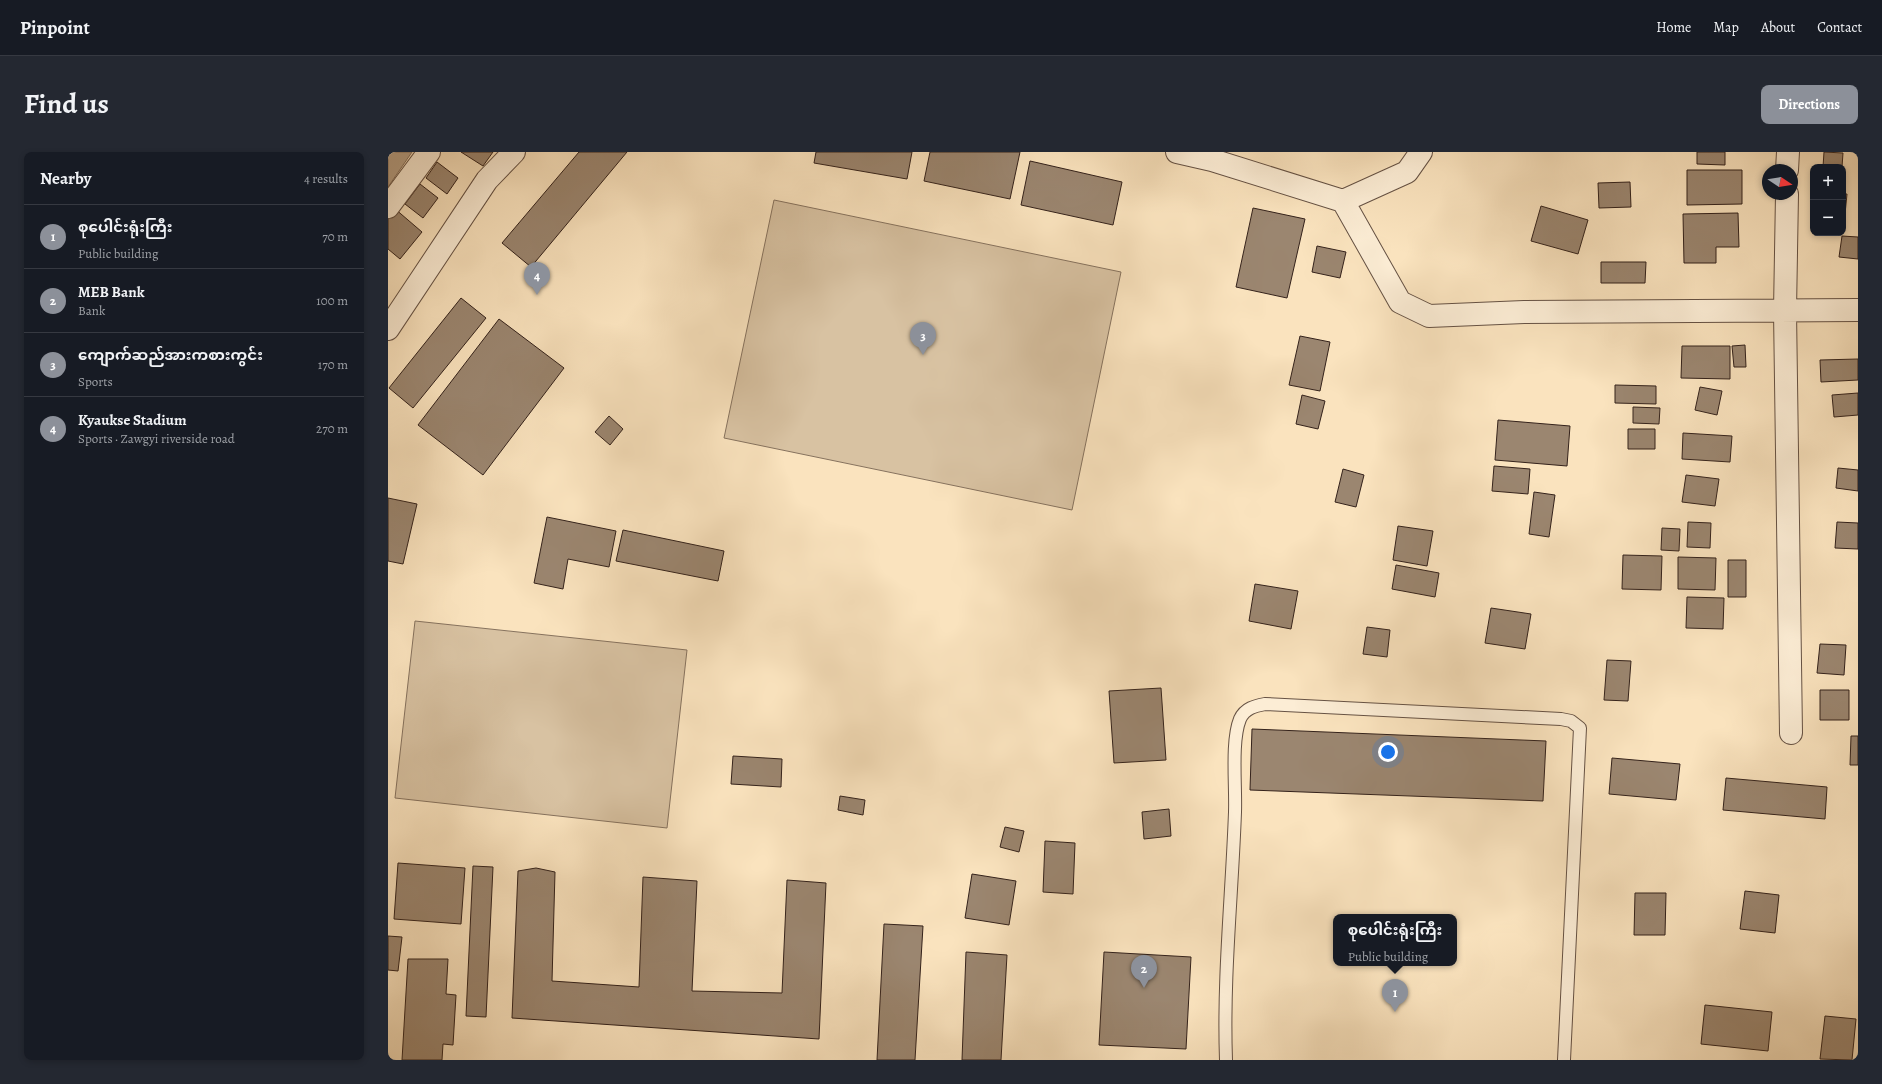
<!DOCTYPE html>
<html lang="en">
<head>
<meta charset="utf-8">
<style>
  body { margin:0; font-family:Alegreya,"Noto Sans Myanmar",serif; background:#242831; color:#f1f3f6 }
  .controls { position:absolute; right:12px; top:12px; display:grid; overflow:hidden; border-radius:8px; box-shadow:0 2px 6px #0003 }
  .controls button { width:36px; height:36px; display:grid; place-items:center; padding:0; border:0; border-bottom:1px solid #363941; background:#171b24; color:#f1f3f6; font:20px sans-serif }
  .compass { position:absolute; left:1374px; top:12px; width:36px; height:36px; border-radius:50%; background:#171b24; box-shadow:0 2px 6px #0003; rotate:102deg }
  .you { position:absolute; left:1000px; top:600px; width:14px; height:14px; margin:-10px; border:3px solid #fff; border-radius:50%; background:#1a73e8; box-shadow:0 0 0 6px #1a73e833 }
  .badge { display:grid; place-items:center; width:26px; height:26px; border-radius:50%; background:#8c9099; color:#fff; font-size:13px; font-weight:700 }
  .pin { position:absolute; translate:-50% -33px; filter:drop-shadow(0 1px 2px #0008) }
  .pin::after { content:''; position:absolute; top:21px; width:14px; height:12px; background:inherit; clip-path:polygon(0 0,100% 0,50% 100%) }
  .popup { position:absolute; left:945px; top:762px; width:124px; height:52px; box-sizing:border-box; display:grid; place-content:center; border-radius:8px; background:#171b24; filter:drop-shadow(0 1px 3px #0005); font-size:13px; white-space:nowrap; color:#9ea1a6 }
  .popup b { font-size:15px; color:#f1f3f6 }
  .popup::after { content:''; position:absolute; left:50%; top:100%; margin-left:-8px; border:8px solid transparent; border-top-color:#171b24 }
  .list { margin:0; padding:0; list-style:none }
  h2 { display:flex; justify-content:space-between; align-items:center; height:52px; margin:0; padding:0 16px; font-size:17px }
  h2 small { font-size:13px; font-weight:400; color:#9ea1a6 }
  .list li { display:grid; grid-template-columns:26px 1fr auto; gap:12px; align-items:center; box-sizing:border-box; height:64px; padding:0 16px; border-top:1px solid #363941 }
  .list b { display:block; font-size:15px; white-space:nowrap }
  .list p { margin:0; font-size:13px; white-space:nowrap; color:#9ea1a6 }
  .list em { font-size:13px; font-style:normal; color:#9ea1a6 }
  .map { position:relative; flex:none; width:1470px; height:908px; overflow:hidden; border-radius:8px }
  header { display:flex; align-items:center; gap:24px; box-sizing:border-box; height:56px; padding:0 20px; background:#171b24; border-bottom:1px solid #363941 }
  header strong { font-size:19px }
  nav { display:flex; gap:22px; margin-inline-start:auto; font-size:14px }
  .intro { display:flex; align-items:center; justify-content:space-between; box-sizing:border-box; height:96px; padding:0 24px }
  h1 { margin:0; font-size:28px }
  .button { padding:10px 18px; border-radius:8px; background:#8c9099; color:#fff; font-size:14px; font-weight:700 }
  main { display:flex; gap:24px; padding:0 24px }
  aside { flex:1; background:#171b24; border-radius:8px; box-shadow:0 2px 6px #0003 }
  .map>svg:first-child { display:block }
</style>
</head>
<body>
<header>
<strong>Pinpoint</strong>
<nav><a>Home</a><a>Map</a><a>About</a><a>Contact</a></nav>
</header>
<div class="intro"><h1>Find us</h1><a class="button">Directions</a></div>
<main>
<aside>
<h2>Nearby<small>4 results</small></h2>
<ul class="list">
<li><span class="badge">1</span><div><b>စုပေါင်းရုံးကြီး</b><p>Public building</p></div><em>70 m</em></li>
<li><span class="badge">2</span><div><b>MEB Bank</b><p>Bank</p></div><em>100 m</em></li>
<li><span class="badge">3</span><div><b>ကျောက်ဆည်အားကစားကွင်း</b><p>Sports</p></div><em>170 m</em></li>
<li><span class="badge">4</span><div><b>Kyaukse Stadium</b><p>Sports · Zawgyi riverside road</p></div><em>270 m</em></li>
</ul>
</aside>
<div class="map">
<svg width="1470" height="908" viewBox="0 0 1470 908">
  <rect width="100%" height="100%" fill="#fae3be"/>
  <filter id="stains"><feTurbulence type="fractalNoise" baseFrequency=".005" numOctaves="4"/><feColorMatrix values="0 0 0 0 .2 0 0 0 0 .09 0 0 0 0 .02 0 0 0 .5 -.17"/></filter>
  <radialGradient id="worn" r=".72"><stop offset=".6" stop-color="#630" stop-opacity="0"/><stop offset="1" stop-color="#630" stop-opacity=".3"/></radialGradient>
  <path fill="#d8c2a2" stroke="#86725e" d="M386,48L733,120L684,358L336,286Z
    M27,469L299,498L279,676L7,646Z"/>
  <path fill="#b7a187" stroke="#836e5c" d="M0,0H24L0,35Z"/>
  <path fill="#9b8670" stroke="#34221b" d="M73,0H105L95,14Z
    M191,0H239L143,115L114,91Z
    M428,0H524L519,27L426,11Z
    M542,0H632L622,47L536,29Z
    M1309,0H1337V13L1309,12Z
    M1436,0L1455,1L1454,15H1435Z
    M642,9L734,30L725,73L633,53Z
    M49,10L70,26L59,42L38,26Z
    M1299,18H1354V52L1299,53Z
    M1242,30L1243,55L1211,56L1210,31Z
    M32,32L50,46L35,66L17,52Z
    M1455,42H1459L1457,62L1455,61Z
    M1153,54L1200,68L1190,102L1143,89Z
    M6,56L34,80L12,107L0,97V63Z
    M865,56L917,67L899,146L848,135Z
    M1350,61L1351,95H1328V111H1296L1295,62Z
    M1454,84L1470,85V107L1451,105Z
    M929,94L958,100L952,126L924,120Z
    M1213,110H1258L1257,131H1213Z
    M73,146L98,166L25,256L1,236Z
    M111,167L176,216L95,323L30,273Z
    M912,184L942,190L932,239L901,233Z
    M1357,193L1358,215H1346L1344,194Z
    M1294,194H1342V227L1293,226Z
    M1470,207V228L1433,230L1432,208Z
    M1227,233L1268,234V252L1227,251Z
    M1312,235L1334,239L1329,263L1307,258Z
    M1470,241V263L1446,265L1444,243Z
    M914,243L937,249L930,277L908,272Z
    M1245,255L1272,256L1271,272L1245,271Z
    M221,264L235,277L222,293L207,280Z
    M1110,268L1182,274L1179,314L1107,308Z
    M1240,277H1267V297H1240Z
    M1295,281L1344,284L1342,310L1294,307Z
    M1106,314L1142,317L1140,342L1104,339Z
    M1450,316L1470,318V339L1448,336Z
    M955,317L976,323L968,355L947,350Z
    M1298,323L1331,327L1327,354L1294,350Z
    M1146,340L1167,343L1161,385L1141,382Z
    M0,346L29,352L15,412L0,409Z
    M159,365L228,379L221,415L180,407L175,437L146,431Z
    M1300,370L1323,371L1322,396L1299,395Z
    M1449,370L1470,371V397L1447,396Z
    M1010,374L1045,379L1039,414L1005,408Z
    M1274,376L1292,377L1291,399L1273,398Z
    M235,378L336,399L330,429L228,409Z
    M1235,403L1274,404L1273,438L1234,437Z
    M1290,405L1328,406L1327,438L1290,437Z
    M1340,408H1358V445H1340Z
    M1008,413L1051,421L1047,445L1004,437Z
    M867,432L910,439L903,477L861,469Z
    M1299,445L1336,446L1335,477L1298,476Z
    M1103,456L1143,462L1137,497L1097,491Z
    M979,475L1002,478L999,505L975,502Z
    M1432,492L1458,493L1456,523L1429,521Z
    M1219,508L1243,509L1240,549L1216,548Z
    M773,536L778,608L726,611L721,539Z
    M1432,538H1461V568H1432Z
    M864,577L1158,589L1155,649L862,638Z
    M1463,584H1470V613H1462Z
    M345,604L394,607L393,635L343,632Z
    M1224,606L1292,612L1288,648L1221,642Z
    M1338,626L1439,635L1437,667L1335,658Z
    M452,644L477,648L475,663L450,658Z
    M781,657L783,684L756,687L754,660Z
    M617,675L636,679L631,700L612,695Z
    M657,689L687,691L685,742L655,740Z
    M10,711L77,716L73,772L6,767Z
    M85,714L105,715L98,865L78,864Z
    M148,716L167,720L164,829L251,835L255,725L309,729L304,839L394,841L399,728L438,731L431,887L124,866L130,719Z
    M584,722L628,729L621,773L577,766Z
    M1357,739L1391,743L1387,781L1352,777Z
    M1247,741H1278L1277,783H1246Z
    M496,772L535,774L527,908H489Z
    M0,784L14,785L10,819L0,818Z
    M578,800L619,803L613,908H574Z
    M716,800L803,805L798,897L711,893Z
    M20,807H60L58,842L68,843L65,893L55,892L54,908H14Z
    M1317,853L1384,860L1380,899L1313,892Z
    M1437,864L1468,867L1464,908L1432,907Z"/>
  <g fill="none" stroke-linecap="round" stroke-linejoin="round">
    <defs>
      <path id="service" d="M838,908C835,825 844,743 847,660C848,634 843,589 852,567C857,556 867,554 877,552L1173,567L1183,569L1192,576L1176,908"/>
      <path id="minor" d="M789,0L824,8L955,49L1019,20L1033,0
        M1399,18L1400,0
        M1399,42L1397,159L1403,581
        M955,49L1012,150L1041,164L1136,160L1470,158
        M0,55L41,0
        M0,177L99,28L126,0"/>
    </defs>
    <use href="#service" stroke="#665244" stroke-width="14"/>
    <use href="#minor" stroke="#665244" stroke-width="24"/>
    <use href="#service" stroke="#fcedd5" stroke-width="12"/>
    <use href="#minor" stroke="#fcedd5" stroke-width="22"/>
  </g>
  <rect width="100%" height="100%" filter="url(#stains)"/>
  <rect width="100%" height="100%" fill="url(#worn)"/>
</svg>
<div class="controls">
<button>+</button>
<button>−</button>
</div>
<svg class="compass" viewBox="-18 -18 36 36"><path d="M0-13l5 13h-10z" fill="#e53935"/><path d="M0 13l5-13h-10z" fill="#9ea1a6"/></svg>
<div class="you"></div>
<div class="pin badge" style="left:1007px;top:860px">1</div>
<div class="popup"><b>စုပေါင်းရုံးကြီး</b>Public building</div>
<div class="pin badge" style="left:756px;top:836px">2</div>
<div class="pin badge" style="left:535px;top:203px">3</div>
<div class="pin badge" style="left:149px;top:143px">4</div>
</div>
</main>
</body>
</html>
